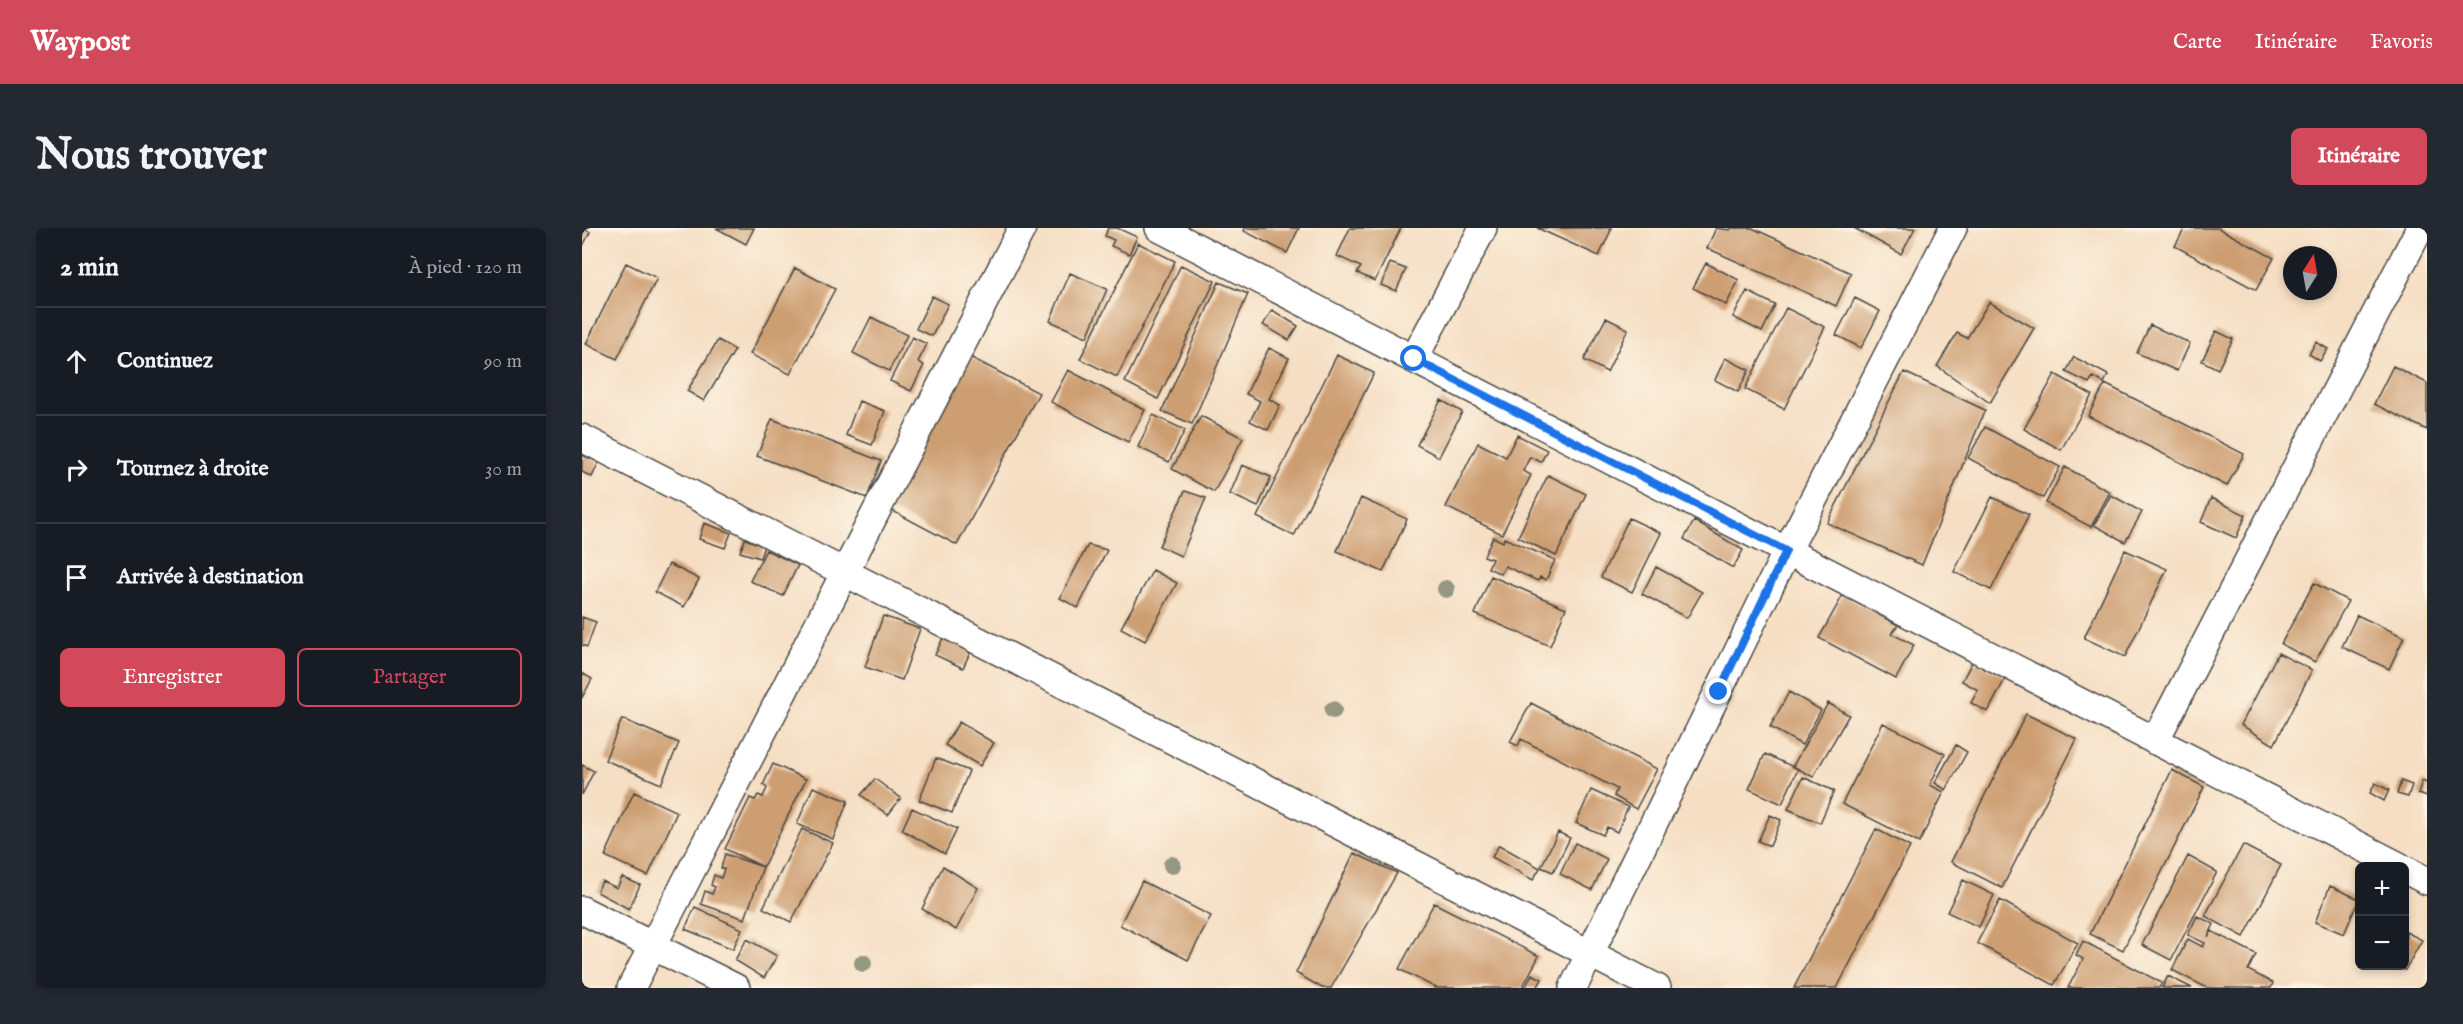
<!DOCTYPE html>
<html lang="fr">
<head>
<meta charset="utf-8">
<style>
  body { margin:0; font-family:"IM FELL English",serif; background:#242831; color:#f1f3f6 }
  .controls { position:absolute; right:18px; bottom:18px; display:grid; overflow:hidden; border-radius:9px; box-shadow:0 3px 9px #0003 }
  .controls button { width:54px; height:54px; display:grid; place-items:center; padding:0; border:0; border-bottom:2px solid #363941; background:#171b24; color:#f1f3f6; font:30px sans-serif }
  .compass { position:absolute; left:1701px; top:18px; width:54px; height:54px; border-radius:50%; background:#171b24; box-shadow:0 3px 9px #0003; rotate:11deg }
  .stop { position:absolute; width:18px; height:18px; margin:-14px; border:4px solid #1a73e8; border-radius:50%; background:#fff }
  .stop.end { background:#1a73e8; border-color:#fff; box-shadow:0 2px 6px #0008 }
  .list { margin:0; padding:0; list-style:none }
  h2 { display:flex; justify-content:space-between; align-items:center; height:78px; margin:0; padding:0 24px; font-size:26px }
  h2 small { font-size:20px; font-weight:400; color:#9ea1a6 }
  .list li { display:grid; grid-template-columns:39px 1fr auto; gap:18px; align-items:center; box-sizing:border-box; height:108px; padding:0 24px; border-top:2px solid #363941 }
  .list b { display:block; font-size:22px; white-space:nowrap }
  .list em { font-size:20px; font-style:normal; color:#9ea1a6 }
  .actions { display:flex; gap:12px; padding:18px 24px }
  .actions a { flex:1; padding:14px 0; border:2px solid #d1495b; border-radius:9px; text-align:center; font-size:21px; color:#d1495b }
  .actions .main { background:#d1495b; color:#fff }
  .icon { flex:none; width:33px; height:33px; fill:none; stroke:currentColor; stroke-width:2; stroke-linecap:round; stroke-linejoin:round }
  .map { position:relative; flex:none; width:1845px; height:760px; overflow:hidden; border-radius:9px }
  header { display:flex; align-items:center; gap:36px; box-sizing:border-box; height:84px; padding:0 30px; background:#d1495b; color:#fff }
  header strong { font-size:28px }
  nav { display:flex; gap:33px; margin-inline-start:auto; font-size:21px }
  .intro { display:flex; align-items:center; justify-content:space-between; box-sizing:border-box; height:144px; padding:0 36px }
  h1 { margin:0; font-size:42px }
  .button { padding:15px 27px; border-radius:9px; background:#d1495b; color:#fff; font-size:21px; font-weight:700 }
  main { display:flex; gap:36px; padding:0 36px }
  aside { flex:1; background:#171b24; border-radius:9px; box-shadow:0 3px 9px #0003 }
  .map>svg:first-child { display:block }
</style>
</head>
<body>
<header>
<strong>Waypost</strong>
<nav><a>Carte</a><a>Itinéraire</a><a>Favoris</a></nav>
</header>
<div class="intro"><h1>Nous trouver</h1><a class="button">Itinéraire</a></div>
<main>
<aside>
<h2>2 min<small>À pied · 120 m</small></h2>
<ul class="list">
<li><svg class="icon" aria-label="ahead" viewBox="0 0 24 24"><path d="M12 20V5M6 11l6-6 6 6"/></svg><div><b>Continuez</b></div><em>90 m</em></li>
<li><svg class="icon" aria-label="right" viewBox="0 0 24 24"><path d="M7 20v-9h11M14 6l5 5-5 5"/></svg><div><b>Tournez à droite</b></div><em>30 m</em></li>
<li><svg class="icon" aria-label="arrive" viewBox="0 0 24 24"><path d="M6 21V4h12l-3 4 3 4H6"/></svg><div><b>Arrivée à destination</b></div></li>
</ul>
<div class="actions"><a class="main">Enregistrer</a><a>Partager</a></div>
</aside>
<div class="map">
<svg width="1845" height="760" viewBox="0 0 1845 760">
  <rect width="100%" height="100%" fill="#fcf5e5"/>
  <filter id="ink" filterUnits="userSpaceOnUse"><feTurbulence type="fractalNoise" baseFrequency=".0167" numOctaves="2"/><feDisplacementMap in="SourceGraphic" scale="12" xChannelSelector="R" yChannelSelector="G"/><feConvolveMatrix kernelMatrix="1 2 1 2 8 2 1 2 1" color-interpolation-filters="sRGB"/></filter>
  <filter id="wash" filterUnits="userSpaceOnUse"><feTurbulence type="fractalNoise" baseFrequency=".008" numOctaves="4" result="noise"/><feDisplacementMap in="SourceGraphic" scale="24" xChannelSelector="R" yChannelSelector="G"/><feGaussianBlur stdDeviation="1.35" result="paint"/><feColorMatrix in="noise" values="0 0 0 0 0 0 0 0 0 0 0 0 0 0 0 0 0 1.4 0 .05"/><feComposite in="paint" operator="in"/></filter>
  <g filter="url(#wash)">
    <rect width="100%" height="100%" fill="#f5dec3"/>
    <g id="blocks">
      <path fill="#cd9e72" d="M0,0L8,4L0,20Z
        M134,0H172L164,16Z
        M526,0H535L555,9L547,26L529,18L532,12L523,8Z
        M663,0H717L705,25L662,3Z
        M768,0H819L793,53L775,45L779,39L755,28Z
        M955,0H1030L1017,28Z
        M1134,0L1148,2L1149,0H1170L1269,45L1254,78L1125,20Z
        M1272,0H1333L1319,26Z
        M1603,0H1636L1692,30L1674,62L1593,18Z
        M556,15L593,33L535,149L498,131Z
        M44,35L75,50L35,131L4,116Z
        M808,35L824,41L814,63L799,57Z
        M1124,35L1157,52L1144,77L1111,60Z
        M599,37L633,53L576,171L543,154Z
        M213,40L253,61L208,146L168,126Z
        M488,45L525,61L505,109L468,93Z
        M637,54L666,66L610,196L580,183Z
        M1165,63L1193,77L1180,104L1151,89Z
        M350,68L366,76L350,108L334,101Z
        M1273,70L1298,83L1279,120L1254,107Z
        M1407,74L1452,100L1408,175L1355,138L1375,105L1385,110Z
        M1204,80L1243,99L1202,181L1163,161Z
        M690,82L716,98L707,112L681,97Z
        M289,89L325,107L307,143L271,125Z
        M1024,90L1046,101L1025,144L1002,132Z
        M1568,97L1608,115L1595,143L1555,125Z
        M1634,103L1651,111L1636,141L1620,133Z
        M330,109L345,116L336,134L342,137L329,163L308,153Z
        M136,112L153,122L122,173L105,163Z
        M1734,114L1746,121L1738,133L1727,126Z
        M687,120L707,130L687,171L698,177L686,202L668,193L678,173L664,166Z
        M755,127L792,145L712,308L675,289Z
        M386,128L457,165L375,317L305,280Z
        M1492,129L1526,147L1522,155L1511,149L1507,155L1484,144Z
        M1143,130L1167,142L1156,164L1133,152Z
        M1811,138L1845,155V202L1792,176Z
        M486,142L563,182L546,214L469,174Z
        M1322,144L1403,182L1340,337L1245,295Z
        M1473,146L1510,167L1479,222L1442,201Z
        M1523,156L1662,226L1645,258L1506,188Z
        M859,172L880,184L857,229L835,217Z
        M277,173L303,183L290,217L264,207Z
        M571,187L603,202L587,234L556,219Z
        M619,188L661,210L632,264L590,241Z
        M190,191L299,233L285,270L175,228Z
        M1403,199L1478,239L1461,270L1386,230Z
        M935,207L965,222L959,234L948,229L941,243L949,247L920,306L864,279L896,215L924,229Z
        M0,227L17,234L10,249L0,244Z
        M660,237L689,249L676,279L648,266Z
        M1483,239L1528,264L1509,299L1464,275Z
        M966,247L1004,266L974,328L936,309Z
        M603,263L624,270L599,328L577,318Z
        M1529,267L1560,284L1543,314L1512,297Z
        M1410,269L1447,287L1409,362L1372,344Z
        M779,270L825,291L801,344L755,323Z
        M1629,270L1664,287L1654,310L1619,294Z
        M1047,290L1079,305L1050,364L1019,349Z
        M1112,293L1161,322L1151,340L1102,311Z
        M122,295L149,305L143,320L117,311Z
        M911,309L921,314L922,310L973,332L964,352L958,349L956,353L923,338L919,346L906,340L910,331L902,328Z
        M163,311L182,318L178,330L158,324Z
        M506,317L525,322L496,380L478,370Z
        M184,322L216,337L201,368L168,353Z
        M1543,322L1585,341L1543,429L1502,410Z
        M87,336L117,351L102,379L73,364Z
        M1074,339L1120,364L1105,390L1060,366Z
        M571,342L595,355L563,413L539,400Z
        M909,348L984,380L968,418L893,386Z
        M1732,355L1766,373L1733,434L1699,416Z
        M1261,367L1316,397L1310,406L1332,417L1314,451L1237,410Z
        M1775,387L1822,409L1807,441L1760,419Z
        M301,388L338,401L320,452L283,439Z
        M0,389L14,394L5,419L0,417Z
        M362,408L390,420L381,440L353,427Z
        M1696,425L1730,442L1692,517L1659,497Z
        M1391,432L1424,449L1406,484L1389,475L1396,462L1380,453Z
        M0,445L10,451L0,470Z
        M1207,464L1239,482L1220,517L1188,499Z
        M949,475L1075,541L1054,581L1032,568L1035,561L939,511L936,518L928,514Z
        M1246,475L1267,487L1231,549L1211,538Z
        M1444,486L1495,511L1420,660L1369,634Z
        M40,491L97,515L79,556L23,532Z
        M377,494L412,515L398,538L363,517Z
        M1301,495L1363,526L1348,557L1362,564L1337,615L1260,576Z
        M1374,517L1385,524L1364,562L1353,555Z
        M1183,526L1216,541L1200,576L1167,561Z
        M354,530L387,543L370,585L337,572Z
        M191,536L224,551L181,639L163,691L119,676L123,663L130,666L133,659L129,657L132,647L139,650L142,641L139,640L143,626L181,639L143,621L168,570L173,572L176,567L181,569L185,560L181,557Z
        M0,537L12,543L0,567Z
        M1590,542L1622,559L1541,722L1508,706Z
        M1221,549L1252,563L1238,595L1206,581Z
        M293,551L319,570L306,587L279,567Z
        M1819,553L1830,557L1826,569L1815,566Z
        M1840,553L1845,555V569L1836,566Z
        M1793,555L1807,562L1802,573L1788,565Z
        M231,559L266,573L251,611L215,596Z
        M1009,562L1046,579L1035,604L1025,599L1021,607L994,595Z
        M52,564L95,584L66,648L23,628Z
        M330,580L375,601L363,626L320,602Z
        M1188,587L1199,592L1188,618L1176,613Z
        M220,601L251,615L209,694L181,680Z
        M1294,601L1328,619L1255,760H1212Z
        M976,604L988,610L971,644L959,639Z
        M993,615L1025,631L1010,662L978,646Z
        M917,617L958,640L951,652L910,629Z
        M1661,617L1699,637L1662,709L1623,688Z
        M772,625L815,645L749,760H740L714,745Z
        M1606,628L1635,644L1589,732L1560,717Z
        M361,638L396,660L374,702L340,681Z
        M40,649L58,657L47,681L15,664L20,653L35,660Z
        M1381,652L1412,667L1397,699L1365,684Z
        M560,653L629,688L606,732L538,697Z
        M1748,658L1777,671L1762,706L1733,694Z
        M1418,672L1496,715L1472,757L1395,715Z
        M852,675L957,728L940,760H854L817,741Z
        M113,679L160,701L151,721L103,701Z
        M1615,688L1632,696L1626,709L1629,703L1674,726L1666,742L1691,755L1689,760H1625L1590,742L1606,711L1621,719L1623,715L1606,707Z
        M1824,704L1840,712L1823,742L1815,738H1822Z
        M165,711L195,728L182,750L153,732Z
        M1501,713L1580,755L1577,760H1486L1501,731L1494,727Z
        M950,746L960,751L955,760H943Z
        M1586,748L1610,760H1580Z"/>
    </g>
  </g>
  <g filter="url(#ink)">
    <use href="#blocks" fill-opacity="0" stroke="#494642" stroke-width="1.5"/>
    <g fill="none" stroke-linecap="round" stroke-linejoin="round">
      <defs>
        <path id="street" d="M577,0L1817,638
          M832,131L901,0
          M0,210L1075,760
          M1573,513L1838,0
          M1822,641L1845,653
          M0,682L154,760
          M49,760L440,0
          M991,760L1205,323L1371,0"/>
      </defs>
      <use href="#street" stroke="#494642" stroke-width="30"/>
      <use href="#street" stroke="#fff" stroke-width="27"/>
    </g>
    <g fill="#959881">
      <circle cx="864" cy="361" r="9"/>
      <circle cx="751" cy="482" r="9"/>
      <circle cx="590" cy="637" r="9"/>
      <circle cx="281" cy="735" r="9"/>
    </g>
  </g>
  <g fill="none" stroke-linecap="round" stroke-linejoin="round" filter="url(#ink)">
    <path stroke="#1a73e8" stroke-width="8" d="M832,131L1204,323L1137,464"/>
  </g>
</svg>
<div class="controls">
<button>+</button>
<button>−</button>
</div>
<svg class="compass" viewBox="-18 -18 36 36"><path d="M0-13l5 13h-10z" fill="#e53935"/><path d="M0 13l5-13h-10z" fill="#9ea1a6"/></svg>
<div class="stop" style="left:832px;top:131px"></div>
<div class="stop end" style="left:1137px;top:464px"></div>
</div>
</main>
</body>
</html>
